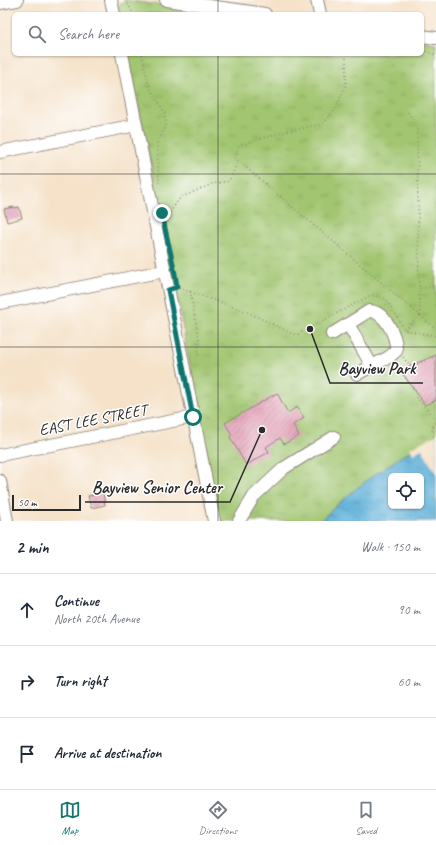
<!DOCTYPE html>
<html lang="en">
<head>
<meta charset="utf-8">
<style>
  body { margin:0; font-family:Caveat,sans-serif; background:#f2f2f3; color:#1f2937 }
  .controls { position:absolute; right:12px; bottom:12px; display:grid; overflow:hidden; border-radius:6px; box-shadow:0 1px 3px #0004 }
  .controls button { width:36px; height:36px; display:grid; place-items:center; padding:0; border:0; border-bottom:1px solid #e0e1e3; background:#fff; color:#1f2937; font:20px sans-serif }
  .scale { position:absolute; left:12px; bottom:10px; width:69px; box-sizing:border-box; padding-left:4px; border:2px solid #2b2b2b; border-top:0; font-size:11px; line-height:14px; white-space:nowrap; color:#2b2b2b; -webkit-text-stroke:3px #fff; paint-order:stroke }
  .stop { position:absolute; width:12px; height:12px; margin:-9px; border:3px solid #0f766e; border-radius:50%; background:#fff }
  .stop.end { background:#0f766e; border-color:#fff; box-shadow:0 1px 4px #0008 }
  .list { margin:0; padding:0; list-style:none }
  h2 { display:flex; justify-content:space-between; align-items:center; height:52px; margin:0; padding:0 16px; font-size:17px }
  h2 small { font-size:13px; font-weight:400; color:#747a83 }
  .list li { display:grid; grid-template-columns:26px 1fr auto; gap:12px; align-items:center; box-sizing:border-box; height:72px; padding:0 16px; border-top:1px solid #e0e1e3 }
  .list b { display:block; font-size:15px; white-space:nowrap }
  .list p { margin:0; font-size:13px; white-space:nowrap; color:#747a83 }
  .list em { font-size:13px; font-style:normal; color:#747a83 }
  .icon { flex:none; width:22px; height:22px; fill:none; stroke:currentColor; stroke-width:2; stroke-linecap:round; stroke-linejoin:round }
  .map { position:relative; flex:none; width:436px; height:521px; overflow:hidden }
  .search { position:absolute; background:#fff; box-shadow:0 1px 3px #0004; left:12px; right:12px; top:12px; height:44px; display:flex; align-items:center; gap:10px; box-sizing:border-box; padding:0 14px; border-radius:6px; color:#747a83; font-size:15px }
  .sheet { height:268px; background:#fff }
  nav { display:flex; justify-content:space-around; align-items:center; box-sizing:border-box; height:56px; border-top:1px solid #e0e1e3; background:#fff; font-size:11px; color:#747a83 }
  nav a { display:grid; justify-items:center; gap:2px }
  nav .on { color:#0f766e }
  .map>svg:first-child { display:block }
</style>
</head>
<body>
<div class="map">
<svg width="436" height="521" viewBox="0 0 436 521">
  <defs>
    <pattern id="park-tufts" width="24" height="20" patternUnits="userSpaceOnUse"><rect width="24" height="20" fill="#a1c56f"/><path d="M3 7l-1-3M5 7V3M7 7l1-3M15 17l-1-3M17 17v-4M19 17l1-3" fill="none" stroke="#8ba960"/></pattern>
    <pattern id="water-ripples" width="26" height="14" patternUnits="userSpaceOnUse"><rect width="26" height="14" fill="#5baed7"/><path d="M2 4q2-2 4 0t4 0M15 11q2-2 4 0t4 0" fill="none" stroke="#4b8eaf"/></pattern>
    <pattern id="building-hatch" width="6" height="6" patternUnits="userSpaceOnUse"><rect width="6" height="6" fill="#e29db4"/><path d="M-1 1l2-2M0 6l6-6M5 7l2-2" fill="none" stroke="#b78093"/></pattern>
  </defs>
  <rect width="100%" height="100%" fill="#fff"/>
  <filter id="ink" filterUnits="userSpaceOnUse"><feTurbulence type="fractalNoise" baseFrequency=".025" numOctaves="2"/><feDisplacementMap in="SourceGraphic" scale="8" xChannelSelector="R" yChannelSelector="G"/><feConvolveMatrix kernelMatrix="1 2 1 2 8 2 1 2 1" color-interpolation-filters="sRGB"/></filter>
  <filter id="wash" filterUnits="userSpaceOnUse"><feTurbulence type="fractalNoise" baseFrequency=".012" numOctaves="4" result="noise"/><feDisplacementMap in="SourceGraphic" scale="16" xChannelSelector="R" yChannelSelector="G"/><feGaussianBlur stdDeviation="0.9" result="paint"/><feColorMatrix in="noise" values="0 0 0 0 0 0 0 0 0 0 0 0 0 0 0 0 0 1.4 0 .05"/><feComposite in="paint" operator="in"/></filter>
  <g filter="url(#wash)">
    <rect width="100%" height="100%" fill="#f5e2c9"/>
    <path fill="url(#park-tufts)" stroke="#66784d" d="M124,0L225,14H119L118,6Z
      M422,41L436,43V437C393,459 355,487 320,521H219L163,222L128,54H422Z"/>
    <path fill="url(#water-ripples)" stroke="#436c81" fill-rule="evenodd" d="M436,437V521H320C355,487 393,459 436,437ZM391,476H421V506H391Z"/>
    <path fill="#f5e2c9" d="M436,435V474L422,449L413,454L410,448Z"/>
    <g id="blocks">
      <path fill="url(#building-hatch)" d="M14,207V208L19,207L22,218L7,222L4,209Z
        M436,355V400L425,405L400,370Z
        M277,393L288,413L297,407L304,418L293,425L299,436L284,444L280,438L266,447L269,452L246,465L230,437L232,435L225,423Z
        M103,493L105,505L91,508L88,496Z"/>
    </g>
  </g>
  <g filter="url(#ink)">
    <use href="#blocks" fill-opacity="0" stroke="#90867a" stroke-width="1"/>
    <g fill="none" stroke-linecap="round" stroke-linejoin="round">
      <defs>
        <path id="minor" d="M111,0L114,14
          M166,0L265,14
          M317,0L320,14
          M0,3L17,0
          M422,36L436,38
          M122,54L214,521
          M0,152L136,125
          M0,303L164,271
          M348,324L372,366
          M332,334L369,311C385,311 397,337 396,351L389,357L357,374
          M0,455L193,417
          M0,481L7,521
          M239,521L254,496L284,468L334,437"/>
      </defs>
      <use href="#minor" stroke="#90867a" stroke-width="14"/>
      <path stroke="#90867a" stroke-width="1.5" stroke-dasharray="1 3" stroke-linecap="butt" d="M126,0L133,14
        M422,50L436,55
        M142,54L148,84L165,113L166,126L157,143L159,183
        M282,54H292
        M346,54V85L335,110L322,124L288,131L239,145L235,158L436,329
        M408,112L417,126L419,288L436,287
        M165,219L180,198L212,184L229,181L238,161
        M179,288L245,311L293,334H298L371,295L386,299L405,330L436,336
        M190,291L199,339L198,357
        M405,330L420,315L419,288
        M403,357L410,367L436,356
        M396,365L418,394L416,397L436,420
        M432,431L435,421"/>
      <use href="#minor" stroke="#fff" stroke-width="12"/>
    </g>
  </g>
  <g fill="none" stroke-linecap="round" stroke-linejoin="round" filter="url(#ink)">
    <path stroke="#0f766e" stroke-width="5" d="M162,213C166,238 174,262 177,287L168,290L193,417"/>
  </g>
  <path fill="none" stroke="#2b2b2b" stroke-width="1" stroke-opacity="0.55" d="M218,0V14M218,54V521M0,174H436M0,347H436"/>
  <g text-anchor="middle" dominant-baseline="central" stroke-width="3" stroke-linejoin="round" paint-order="stroke">
    <g font-size="16" fill="#2b2b2b" stroke="#fff">
      <text transform="translate(93 420) rotate(-11)">EAST LEE STREET</text>
    </g>
  </g>
  <path fill="none" stroke="#2b2b2b" stroke-width="1.5" d="M310 329L330 383H423M262 430L230 502H85"/>
  <g fill="#2b2b2b" stroke="#fff" stroke-width="1.5">
    <circle cx="310" cy="329" r="4"/>
    <circle cx="262" cy="430" r="4"/>
  </g>
  <g font-size="17" text-anchor="middle" font-weight="bold" fill="#2b2b2b" stroke="#fff" stroke-width="3" stroke-linejoin="round" paint-order="stroke">
    <text x="377" y="374">Bayview Park</text>
    <text x="157" y="493">Bayview Senior Center</text>
  </g>
</svg>
<div class="controls">
<button><svg class="icon" aria-label="locate" viewBox="0 0 24 24"><circle cx="12" cy="12" r="6"/><path d="M12 2v4M12 18v4M2 12h4M18 12h4"/></svg></button>
</div>
<div class="scale">50 m</div>
<div class="stop" style="left:193px;top:417px"></div>
<div class="stop end" style="left:162px;top:213px"></div>
<div class="search"><svg class="icon" aria-label="search" viewBox="0 0 24 24"><circle cx="10" cy="10" r="6"/><path d="M15 15l6 6"/></svg>Search here</div>
</div>
<section class="sheet">
<h2>2 min<small>Walk · 150 m</small></h2>
<ul class="list">
<li><svg class="icon" aria-label="ahead" viewBox="0 0 24 24"><path d="M12 20V5M6 11l6-6 6 6"/></svg><div><b>Continue</b><p>North 20th Avenue</p></div><em>90 m</em></li>
<li><svg class="icon" aria-label="right" viewBox="0 0 24 24"><path d="M7 20v-9h11M14 6l5 5-5 5"/></svg><div><b>Turn right</b></div><em>60 m</em></li>
<li><svg class="icon" aria-label="arrive" viewBox="0 0 24 24"><path d="M6 21V4h12l-3 4 3 4H6"/></svg><div><b>Arrive at destination</b></div></li>
</ul>
</section>
<nav>
<a class="on"><svg class="icon" aria-label="map" viewBox="0 0 24 24"><path d="M3 6l6-2 6 2 6-2v14l-6 2-6-2-6 2zM9 4v14M15 6v14"/></svg>Map</a>
<a><svg class="icon" aria-label="directions" viewBox="0 0 24 24"><path d="M12 3l9 9-9 9-9-9zM9 14v-3h6M13 9l2 2-2 2"/></svg>Directions</a>
<a><svg class="icon" aria-label="saved" viewBox="0 0 24 24"><path d="M7 4h10v16l-5-4-5 4z"/></svg>Saved</a>
</nav>
</body>
</html>
